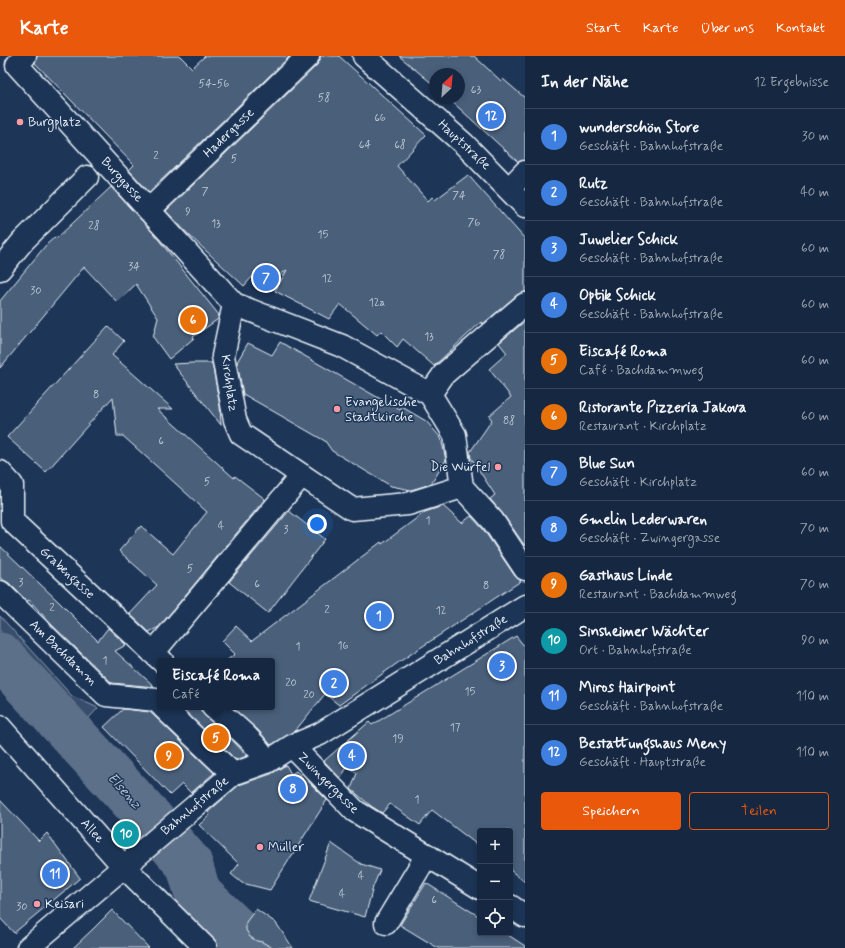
<!DOCTYPE html>
<html lang="de">
<head>
<meta charset="utf-8">
<style>
  body { margin:0; font-family:Mynerve,sans-serif; background:#23344c; color:#f1f3f6 }
  .controls { position:absolute; right:12px; bottom:12px; display:grid; overflow:hidden; border-radius:4px; box-shadow:0 2px 6px #0003 }
  .controls button { width:36px; height:36px; display:grid; place-items:center; padding:0; border:0; border-bottom:1px solid #35445a; background:#162841; color:#f1f3f6; font:20px sans-serif }
  .compass { position:absolute; left:429px; top:12px; width:36px; height:36px; border-radius:50%; background:#162841; box-shadow:0 2px 6px #0003; rotate:26deg }
  .you { position:absolute; left:317px; top:468px; width:14px; height:14px; margin:-10px; border:3px solid #fff; border-radius:50%; background:#1a73e8; box-shadow:0 0 0 6px #1a73e833 }
  .badge { display:grid; place-items:center; width:26px; height:26px; border-radius:50%; background:#ea580c; color:#fff; font-size:13px; font-weight:700 }
  .pin { position:absolute; translate:-50% -50%; border:2px solid #fff; box-shadow:0 1px 4px #0006 }
  .popup { position:absolute; left:157px; top:602px; width:118px; height:52px; box-sizing:border-box; display:grid; place-content:center; border-radius:4px; background:#162841; filter:drop-shadow(0 1px 3px #0005); font-size:13px; white-space:nowrap; color:#9ea6b1 }
  .popup b { font-size:15px; color:#f1f3f6 }
  .popup::after { content:''; position:absolute; left:50%; top:100%; margin-left:-8px; border:8px solid transparent; border-top-color:#162841 }
  .list { margin:0; padding:0; list-style:none }
  h2 { display:flex; justify-content:space-between; align-items:center; height:52px; margin:0; padding:0 16px; font-size:17px }
  h2 small { font-size:13px; font-weight:400; color:#9ea6b1 }
  .list li { display:grid; grid-template-columns:26px 1fr auto; gap:12px; align-items:center; box-sizing:border-box; height:56px; padding:0 16px; border-top:1px solid #35445a }
  .list b { display:block; font-size:15px; white-space:nowrap }
  .list p { margin:0; font-size:13px; white-space:nowrap; color:#9ea6b1 }
  .list em { font-size:13px; font-style:normal; color:#9ea6b1 }
  .actions { display:flex; gap:8px; padding:12px 16px }
  .actions a { flex:1; padding:9px 0; border:1px solid #ea580c; border-radius:4px; text-align:center; font-size:14px; color:#ea580c }
  .actions .main { background:#ea580c; color:#fff }
  .icon { flex:none; width:22px; height:22px; fill:none; stroke:currentColor; stroke-width:2; stroke-linecap:round; stroke-linejoin:round }
  .map { position:relative; flex:none; width:525px; height:892px; overflow:hidden }
  header { display:flex; align-items:center; gap:24px; box-sizing:border-box; height:56px; padding:0 20px; background:#ea580c; color:#fff }
  header strong { font-size:19px }
  nav { display:flex; gap:22px; margin-inline-start:auto; font-size:14px }
  main { display:flex }
  aside { flex:1; background:#162841 }
  .map>svg:first-child { display:block }
</style>
</head>
<body>
<header>
<strong>Karte</strong>
<nav><a>Start</a><a>Karte</a><a>Über uns</a><a>Kontakt</a></nav>
</header>
<main>
<div class="map">
<svg width="525" height="892" viewBox="0 0 525 892">
  <rect width="100%" height="100%" fill="#1d3557"/>
  <filter id="ink" filterUnits="userSpaceOnUse"><feTurbulence type="fractalNoise" baseFrequency=".025" numOctaves="2"/><feDisplacementMap in="SourceGraphic" scale="8" xChannelSelector="R" yChannelSelector="G"/><feConvolveMatrix kernelMatrix="1 2 1 2 8 2 1 2 1" color-interpolation-filters="sRGB"/></filter>
  <g filter="url(#ink)">
    <path fill="#374d6c" stroke="#909fb2" d="M0,560L72,640L98,652L87,664L170,753L140,777L54,682L0,627Z"/>
    <g fill="none" stroke-linecap="round" stroke-linejoin="round">
      <path stroke="#5d7089" stroke-width="47" d="M0,600L144,756L189,808L198,838L255,892"/>
    </g>
    <path fill="#495e7a" stroke="#e8f1f8" d="M37,0H180L192,12L205,0H290L149,136L129,114L134,109L35,7Z
      M320,0H339L426,79L397,110L428,145L432,141L435,144L468,119L525,183V236L517,239L483,268L481,266L434,310L403,283L397,291L381,275L377,279L340,248L329,263L275,235L287,214L263,231L252,221L244,230L190,180L166,155L317,9L320,4Z
      M399,0H474L501,25L503,23L525,42V104L518,106L448,42H459V18H435V30Z
      M111,131L154,178L219,259L218,263L193,281L194,282L169,303L153,281L158,262L136,228L117,246L84,211L0,312V245L46,189L55,181L57,182Z
      M525,265V490L503,458L490,443L495,439L471,402L470,396L492,364L489,360L511,341L489,313L507,297L499,287Z
      M108,270L124,285L112,299L173,353H157L234,422L235,420L265,443L159,571L149,576L130,558L157,529L119,495L141,470L173,498L207,456L123,380H117L113,341L46,416L7,381Z
      M280,286L400,354L402,351L426,365L441,382L446,404L431,428L411,434L391,430L332,395L325,385L243,338L237,306L248,287L272,299Z
      M192,307H212L220,350L221,369L173,308Z
      M443,450L462,467L471,460L483,473L515,520L521,525L399,606L339,649L325,638L295,675L271,689L258,674L232,651H272V605H226L235,598L222,585L236,570L252,585L381,486L382,488L425,456Z
      M289,455L325,483L268,557L229,526Z
      M0,490L59,546L98,585L108,572L126,589L115,595L155,631L112,627L52,569L29,544L27,545L9,527L0,522Z
      M516,580L525,591V826L510,814V775H480V791L432,754L420,769L390,748L382,757L371,750L351,733L357,717L347,712L340,722L324,705L369,666L372,669Z
      M181,651H201V655L205,660L234,686L247,700L236,704Z
      M123,653L150,656L214,717L191,737L182,728L170,739L104,671Z
      M286,709L291,718L296,715L304,723L305,722L327,744L270,834L242,827L231,818L239,808L199,769L210,759L208,756L239,729L271,718Z
      M0,744L39,785L47,777L80,822L14,877L0,862Z
      M331,787L361,808L380,814L373,831L365,861L309,845Z
      M426,827L480,861V877H505L525,890V892H438L400,869Z
      M256,853L276,867L293,892H273L262,886L257,885L250,881L246,874V866Z
      M112,854L149,892H73L93,873Z"/>
    <g fill="none" stroke-linecap="round" stroke-linejoin="round">
      <defs>
        <path id="minor" d="M25,0L17,9L234,248L342,290L430,338L455,379L462,431L493,465L525,513
          M509,133L525,116
          M149,154L308,0
          M0,213L23,185L87,121
          M234,248L223,300L235,364L241,378L352,453L408,448L462,431
          M430,338L444,318L525,248
          M0,416L12,429V465L162,605
          M0,536L106,639L156,644L160,648
          M153,597L302,419
          M163,651L233,718
          M213,651C232,668 255,684 267,706
          M0,671L123,810L206,892
          M292,690L355,755L480,832
          M510,850L525,860
          M386,867L427,799
          M28,892L233,718L267,706L292,690L320,678L525,550"/>
        <path id="major" d="M364,0L464,88L525,150"/>
      </defs>
      <use href="#minor" stroke="#e8f1f8" stroke-width="25"/>
      <use href="#major" stroke="#e8f1f8" stroke-width="25"/>
      <use href="#minor" stroke="#1d3557" stroke-width="22"/>
      <use href="#major" stroke="#1d3557" stroke-width="22"/>
    </g>
  </g>
  <g fill="#ff9aa2" stroke="#1d3557" stroke-width="1.5">
    <circle cx="20" cy="66" r="4"/>
    <circle cx="337" cy="353" r="4"/>
    <circle cx="498" cy="411" r="4"/>
    <circle cx="260" cy="791" r="4"/>
    <circle cx="37" cy="848" r="4"/>
  </g>
  <g text-anchor="middle" dominant-baseline="central" stroke-width="3" stroke-linejoin="round" paint-order="stroke">
    <g font-size="11" fill="#c0ccd8">
      <text x="214" y="28">54-56</text>
      <text x="476" y="34">63</text>
      <text x="324" y="42">58</text>
      <text x="380" y="62">66</text>
      <text x="365" y="89">64</text>
      <text x="400" y="89">68</text>
      <text x="156" y="100">2</text>
      <text x="234" y="103">5</text>
      <text x="205" y="136">7</text>
      <text x="459" y="140">74</text>
      <text x="188" y="156">9</text>
      <text x="474" y="167">76</text>
      <text x="216" y="168">13</text>
      <text x="94" y="170">28</text>
      <text x="323" y="179">15</text>
      <text x="499" y="199">78</text>
      <text x="134" y="211">34</text>
      <text x="327" y="223">12</text>
      <text x="36" y="235">30</text>
      <text x="377" y="247">12a</text>
      <text x="429" y="281">13</text>
      <text x="96" y="339">8</text>
      <text x="509" y="365">88</text>
      <text x="161" y="385">6</text>
      <text x="207" y="426">5</text>
      <text x="428" y="465">1</text>
      <text x="221" y="470">4</text>
      <text x="286" y="474">3</text>
      <text x="190" y="513">5</text>
      <text x="21" y="527">3</text>
      <text x="257" y="528">6</text>
      <text x="486" y="530">8</text>
      <text x="52" y="552">2</text>
      <text x="327" y="554">2</text>
      <text x="441" y="555">12</text>
      <text x="343" y="590">16</text>
      <text x="298" y="591">1</text>
      <text x="105" y="605">1</text>
      <text x="291" y="627">20</text>
      <text x="470" y="636">15</text>
      <text x="309" y="639">20</text>
      <text x="455" y="672">17</text>
      <text x="398" y="683">19</text>
      <text x="417" y="744">1</text>
      <text x="361" y="820">4</text>
      <text x="342" y="838">4</text>
      <text x="434" y="844">6</text>
      <text x="22" y="851">30</text>
    </g>
    <g font-size="13" fill="#e8f1f8" stroke="#1d3557" text-anchor="start">
      <text x="28" y="66">Burgplatz</text>
      <text x="345" y="346">Evangelische<tspan x="345" dy="15">Stadtkirche</tspan></text>
      <text x="490" y="411" text-anchor="end">Die Würfel</text>
      <text x="268" y="791">Müller</text>
      <text x="45" y="848">Keisari</text>
    </g>
    <g font-size="13" fill="#e8f1f8" stroke="#1d3557">
      <text transform="translate(229 77) rotate(-44)">Hadergasse</text>
      <text transform="translate(464 89) rotate(43)">Hauptstraße</text>
      <text transform="translate(122 124) rotate(48)">Burggasse</text>
      <text transform="translate(229 327) rotate(82)">Kirchplatz</text>
      <text transform="translate(67 517) rotate(43)">Grabengasse</text>
      <text transform="translate(471 584) rotate(-32)">Bahnhofstraße</text>
      <text transform="translate(63 597) rotate(44)">Am Bachdamm</text>
      <text transform="translate(328 727) rotate(45)">Zwingergasse</text>
      <text transform="translate(195 750) rotate(-40)">Bahnhofstraße</text>
      <text transform="translate(92 775) rotate(48)">Allee</text>
    </g>
    <g font-size="14" font-style="italic" fill="#b7c4d1" stroke="#1d3557">
      <text transform="translate(124 735) rotate(48)">Elsenz</text>
    </g>
  </g>
</svg>
<div class="controls">
<button>+</button>
<button>−</button>
<button><svg class="icon" aria-label="locate" viewBox="0 0 24 24"><circle cx="12" cy="12" r="6"/><path d="M12 2v4M12 18v4M2 12h4M18 12h4"/></svg></button>
</div>
<svg class="compass" viewBox="-18 -18 36 36"><path d="M0-13l5 13h-10z" fill="#e53935"/><path d="M0 13l5-13h-10z" fill="#9ea6b1"/></svg>
<div class="you"></div>
<div class="pin badge" style="left:379px;top:560px;background:#3f7fe0">1</div>
<div class="pin badge" style="left:334px;top:627px;background:#3f7fe0">2</div>
<div class="pin badge" style="left:502px;top:610px;background:#3f7fe0">3</div>
<div class="pin badge" style="left:352px;top:700px;background:#3f7fe0">4</div>
<div class="pin badge" style="left:216px;top:682px;background:#e8710a">5</div>
<div class="popup"><b>Eiscafé Roma</b>Café</div>
<div class="pin badge" style="left:193px;top:264px;background:#e8710a">6</div>
<div class="pin badge" style="left:266px;top:222px;background:#3f7fe0">7</div>
<div class="pin badge" style="left:293px;top:733px;background:#3f7fe0">8</div>
<div class="pin badge" style="left:169px;top:700px;background:#e8710a">9</div>
<div class="pin badge" style="left:126px;top:778px;background:#0f9aa8">10</div>
<div class="pin badge" style="left:55px;top:818px;background:#3f7fe0">11</div>
<div class="pin badge" style="left:491px;top:60px;background:#3f7fe0">12</div>
</div>
<aside>
<h2>In der Nähe<small>12 Ergebnisse</small></h2>
<ul class="list">
<li><span class="badge" style="background:#3f7fe0">1</span><div><b>wunderschön Store</b><p>Geschäft · Bahnhofstraße</p></div><em>30 m</em></li>
<li><span class="badge" style="background:#3f7fe0">2</span><div><b>Rutz</b><p>Geschäft · Bahnhofstraße</p></div><em>40 m</em></li>
<li><span class="badge" style="background:#3f7fe0">3</span><div><b>Juwelier Schick</b><p>Geschäft · Bahnhofstraße</p></div><em>60 m</em></li>
<li><span class="badge" style="background:#3f7fe0">4</span><div><b>Optik Schick</b><p>Geschäft · Bahnhofstraße</p></div><em>60 m</em></li>
<li><span class="badge" style="background:#e8710a">5</span><div><b>Eiscafé Roma</b><p>Café · Bachdammweg</p></div><em>60 m</em></li>
<li><span class="badge" style="background:#e8710a">6</span><div><b>Ristorante Pizzeria Jakova</b><p>Restaurant · Kirchplatz</p></div><em>60 m</em></li>
<li><span class="badge" style="background:#3f7fe0">7</span><div><b>Blue Sun</b><p>Geschäft · Kirchplatz</p></div><em>60 m</em></li>
<li><span class="badge" style="background:#3f7fe0">8</span><div><b>Gmelin Lederwaren</b><p>Geschäft · Zwingergasse</p></div><em>70 m</em></li>
<li><span class="badge" style="background:#e8710a">9</span><div><b>Gasthaus Linde</b><p>Restaurant · Bachdammweg</p></div><em>70 m</em></li>
<li><span class="badge" style="background:#0f9aa8">10</span><div><b>Sinsheimer Wächter</b><p>Ort · Bahnhofstraße</p></div><em>90 m</em></li>
<li><span class="badge" style="background:#3f7fe0">11</span><div><b>Miros Hairpoint</b><p>Geschäft · Bahnhofstraße</p></div><em>110 m</em></li>
<li><span class="badge" style="background:#3f7fe0">12</span><div><b>Bestattungshaus Meny</b><p>Geschäft · Hauptstraße</p></div><em>110 m</em></li>
</ul>
<div class="actions"><a class="main">Speichern</a><a>Teilen</a></div>
</aside>
</main>
</body>
</html>
